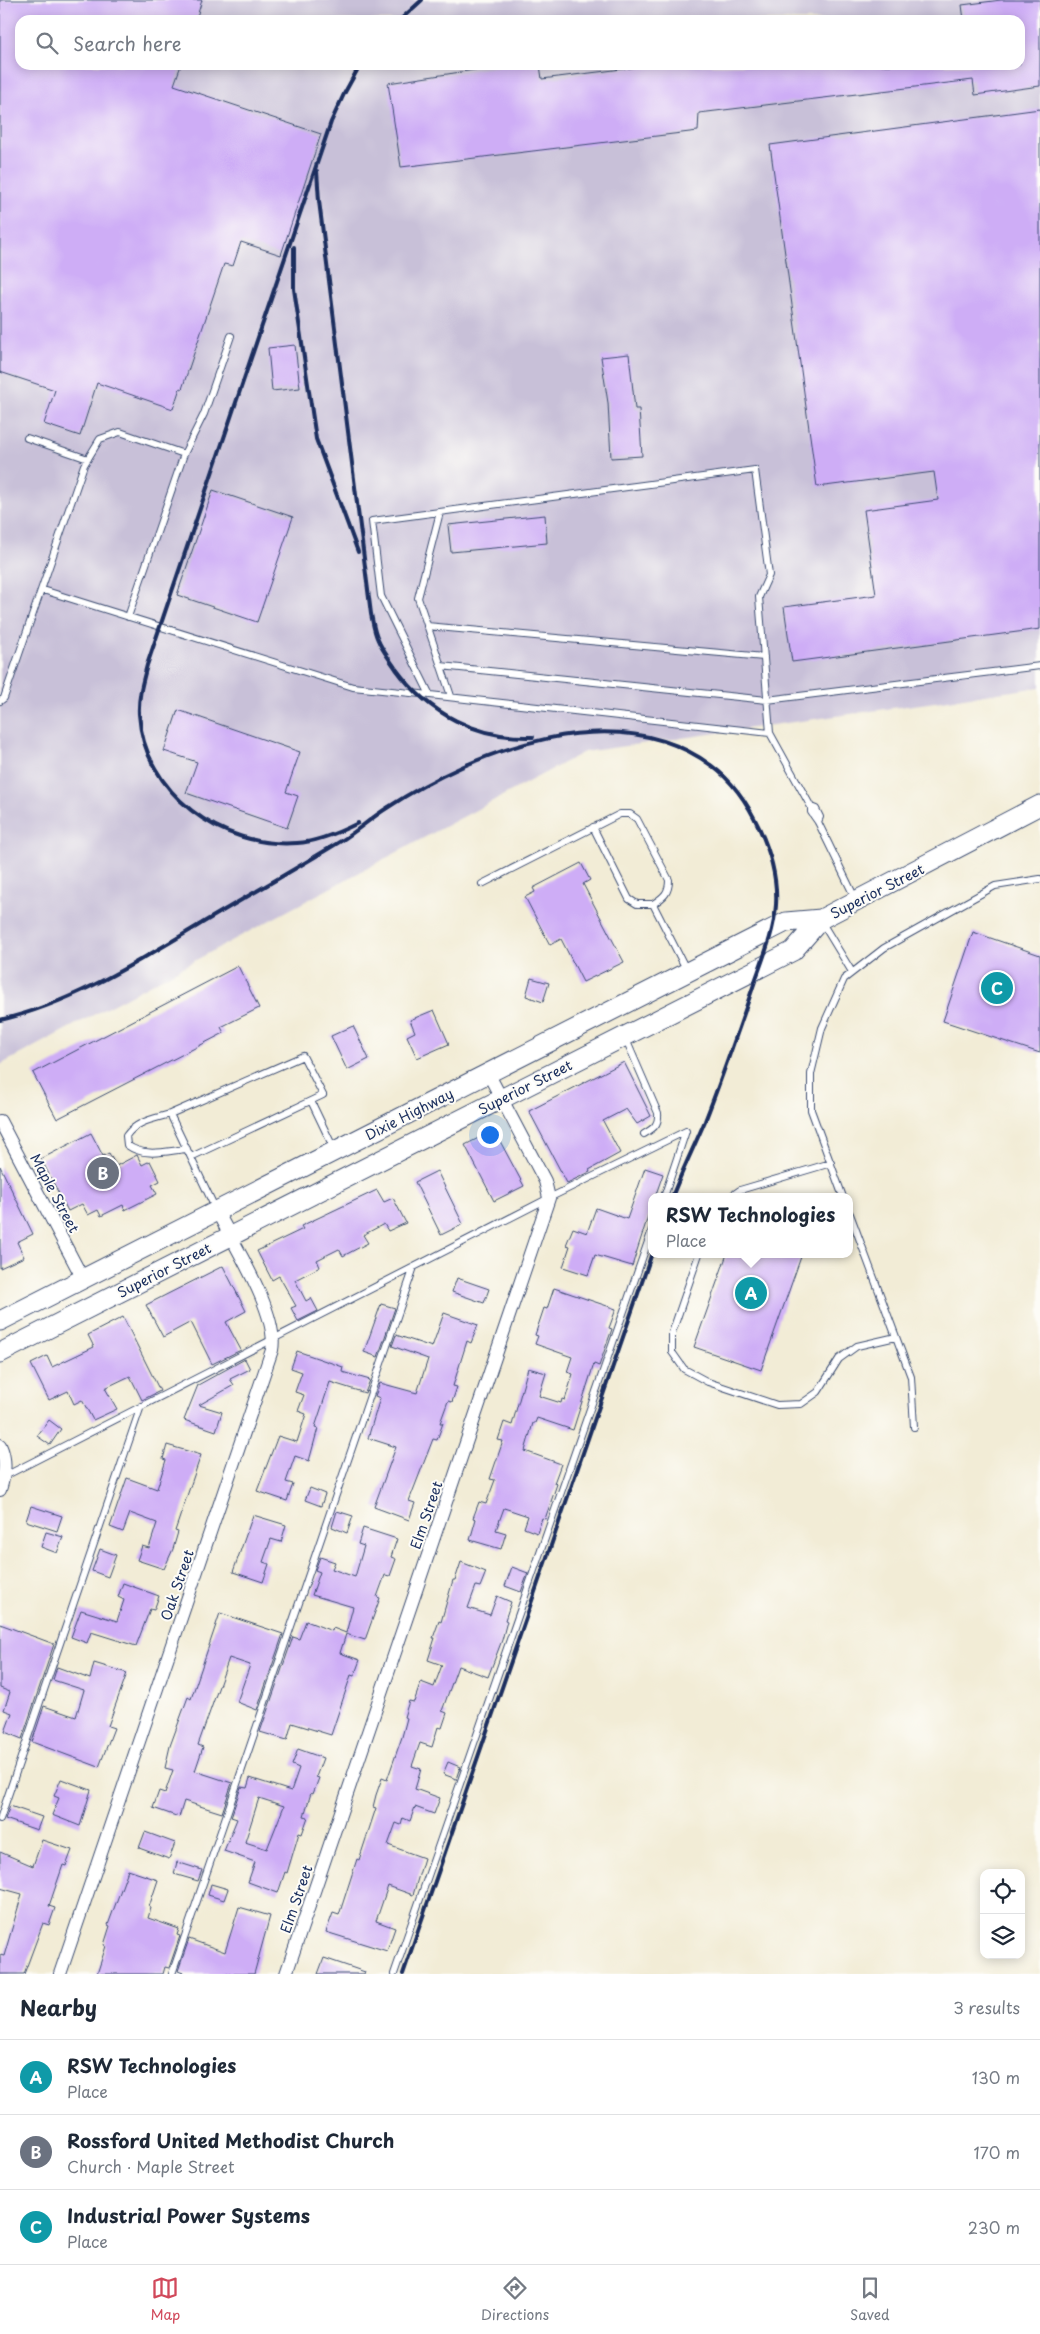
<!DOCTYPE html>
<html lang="en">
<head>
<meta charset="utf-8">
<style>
  body { margin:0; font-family:"Playpen Sans",sans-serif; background:#f2f2f3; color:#1f2937 }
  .controls { position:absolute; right:15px; bottom:15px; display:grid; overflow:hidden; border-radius:10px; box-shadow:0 2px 12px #0003 }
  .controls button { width:45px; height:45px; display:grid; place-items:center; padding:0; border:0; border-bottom:1px solid #e0e1e3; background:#fff; color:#1f2937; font:25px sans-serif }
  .you { position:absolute; left:489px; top:1134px; width:18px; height:18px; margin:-12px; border:4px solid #fff; border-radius:50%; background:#1a73e8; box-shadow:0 0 0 8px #1a73e833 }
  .badge { display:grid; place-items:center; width:32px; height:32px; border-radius:50%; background:#d1495b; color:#fff; font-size:16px; font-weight:700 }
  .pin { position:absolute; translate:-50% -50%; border:2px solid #fff; box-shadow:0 1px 5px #0006 }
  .popup { position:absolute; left:648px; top:1193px; width:205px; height:65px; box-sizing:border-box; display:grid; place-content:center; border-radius:10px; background:#fff; filter:drop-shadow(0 1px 4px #0005); font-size:16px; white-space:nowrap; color:#747a83 }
  .popup b { font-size:19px; color:#1f2937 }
  .popup::after { content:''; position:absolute; left:50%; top:100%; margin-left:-10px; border:10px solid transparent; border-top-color:#fff }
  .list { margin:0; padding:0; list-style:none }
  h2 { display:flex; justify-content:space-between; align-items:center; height:65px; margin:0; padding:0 20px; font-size:21px }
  h2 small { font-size:16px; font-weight:400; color:#747a83 }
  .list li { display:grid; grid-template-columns:32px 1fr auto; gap:15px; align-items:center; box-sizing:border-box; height:75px; padding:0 20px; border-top:1px solid #e0e1e3 }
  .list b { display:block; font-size:19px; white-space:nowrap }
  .list p { margin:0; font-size:16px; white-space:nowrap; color:#747a83 }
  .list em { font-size:16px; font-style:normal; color:#747a83 }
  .icon { flex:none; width:28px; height:28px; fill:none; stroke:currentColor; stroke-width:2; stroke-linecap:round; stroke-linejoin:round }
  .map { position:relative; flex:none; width:1040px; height:1974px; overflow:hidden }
  .search { position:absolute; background:#fff; box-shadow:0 2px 12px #0003; left:15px; right:15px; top:15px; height:55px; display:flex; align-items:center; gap:12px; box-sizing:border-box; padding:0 18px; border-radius:15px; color:#747a83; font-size:19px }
  .sheet { height:290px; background:#fff }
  nav { display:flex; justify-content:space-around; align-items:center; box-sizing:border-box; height:70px; border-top:1px solid #e0e1e3; background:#fff; font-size:14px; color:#747a83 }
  nav a { display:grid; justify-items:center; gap:2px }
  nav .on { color:#d1495b }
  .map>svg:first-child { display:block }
</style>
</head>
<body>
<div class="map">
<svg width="1040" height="1974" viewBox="0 0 1040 1974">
  <rect width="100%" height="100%" fill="#fdfcf7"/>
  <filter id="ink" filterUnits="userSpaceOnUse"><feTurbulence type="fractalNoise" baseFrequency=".02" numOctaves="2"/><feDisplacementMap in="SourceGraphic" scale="10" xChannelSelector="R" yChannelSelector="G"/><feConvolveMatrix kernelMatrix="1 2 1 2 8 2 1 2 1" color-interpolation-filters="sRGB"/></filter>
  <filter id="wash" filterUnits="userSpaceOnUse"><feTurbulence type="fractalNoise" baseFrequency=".0096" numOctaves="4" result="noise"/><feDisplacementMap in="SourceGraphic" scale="20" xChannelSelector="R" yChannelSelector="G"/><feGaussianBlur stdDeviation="1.12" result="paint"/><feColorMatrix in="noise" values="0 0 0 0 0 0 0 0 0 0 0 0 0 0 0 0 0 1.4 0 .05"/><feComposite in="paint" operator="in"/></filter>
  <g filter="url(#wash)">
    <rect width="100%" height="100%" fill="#f2ecd6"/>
    <path fill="#c8c0d8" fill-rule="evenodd" d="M0,0H1040V687L584,752L0,1065ZM20,20H1020V65H20Z"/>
    <g id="blocks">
      <path fill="#ceadf6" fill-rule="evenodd" d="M0,0H202L196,20H20V65H181L174,85L321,134L281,255L241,242L233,266L224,264L182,389L180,388L173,409L97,383L80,436L44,424L55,390L0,372Z
        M1001,0H1040V86L975,95L973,80L699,113L698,131L401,167L388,83L507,65H540L542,79L654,65H1020V20H964L962,5Z
        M1040,109V629L792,662L784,607L876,595L864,510L938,500L934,472L817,487L770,145Z
        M295,345L300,388L272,391L268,348Z
        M629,354L635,409H639L642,456L611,458L608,403L601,357Z
        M213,490L293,517L257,622L177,595Z
        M545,515L547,543L451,552L448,525Z
        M178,710L300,752L286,792L298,796L287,828L186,793L197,762L164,751Z
        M581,863L590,880L583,884L624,962L583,982L561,939L550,945L525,897L535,892L533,888Z
        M973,932L1040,955V1053L943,1021Z
        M238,966L259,1008L221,1027L224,1033L57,1119L33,1073Z
        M531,978L549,983L543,1002L526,996Z
        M434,1010L449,1044L417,1058L407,1036L415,1032L410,1020Z
        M353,1026L369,1059L347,1070L331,1036Z
        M624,1062L651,1116L637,1124L626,1109L603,1121L620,1153L589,1170L590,1172L567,1183L529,1111Z
        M494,1130L524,1186L494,1201L465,1145Z
        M91,1133L103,1156L109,1153L116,1166L137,1155L142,1165L150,1161L160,1181L152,1185L157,1194L125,1210L123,1205L101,1216L98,1210L88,1215L82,1204L68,1211L41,1159Z
        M0,1166L33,1234L17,1242L24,1257L0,1268Z
        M645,1168L663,1174L655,1197H652V1204L632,1266L595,1255L588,1275L563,1267L570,1246L566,1245L573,1228L587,1233L596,1208L627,1219Z
        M437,1171L463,1224L441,1235L415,1182Z
        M377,1190L384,1202L393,1198L406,1223L388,1231L384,1224L363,1235L368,1243L343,1256L339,1249L317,1260L320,1267L295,1280L306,1301L311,1298L318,1311L298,1321L291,1308L296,1306L279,1276L272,1280L257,1251L303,1229L301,1226Z
        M727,1254H802L761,1370L694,1347Z
        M223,1266L246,1311L226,1322L241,1350L212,1364L191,1322L163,1337L146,1305Z
        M457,1278L489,1289L484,1303L452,1292Z
        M554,1288L616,1309L609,1328L612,1329L599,1366L594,1364L573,1430L537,1418L535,1423H533L525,1451L561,1464L554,1483L557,1484L545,1519L542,1518L537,1533L524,1528L528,1516L504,1508L496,1530L506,1533L501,1549L470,1540L476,1519L473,1518L479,1502L486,1504L495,1480L490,1479L503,1441L498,1440L504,1422L512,1425L528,1368L546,1373L539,1396L561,1403L562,1399L565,1400L573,1374L567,1372L572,1357L535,1344L538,1336L535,1335L544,1308L547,1309Z
        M381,1304L395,1308L378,1357L364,1352Z
        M444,1313L478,1325L471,1343L467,1341L453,1386L457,1387L452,1402L448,1401L440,1423H443L437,1440L433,1439L409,1501L415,1503L409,1520L374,1507L396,1447L368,1438L380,1398L375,1396L380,1383L417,1393L428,1359L392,1346L396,1335L432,1347Z
        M123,1317L160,1391L142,1400L130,1376L105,1388L117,1409L93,1420L82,1400L74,1404L68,1391L49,1400L31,1364L47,1356L52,1367L94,1347L88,1335Z
        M297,1351L343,1367L342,1372L370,1380L365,1393L330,1382L315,1427L318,1428L309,1461L295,1456L286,1482L293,1484L287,1501L257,1491L278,1436L297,1442L306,1414L298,1411L304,1395L295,1392L302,1372L291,1368Z
        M245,1359L250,1369L230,1379L234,1385L199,1405L222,1412L216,1431L184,1420L198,1385Z
        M49,1420L61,1429L50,1445L37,1436Z
        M167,1445L201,1455L175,1531L178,1532L173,1549L164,1569L137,1560L142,1546L149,1548L157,1523L130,1513L123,1532L110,1527L127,1478L157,1489L166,1460L163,1459Z
        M310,1488L325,1494L321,1506L305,1500Z
        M31,1506L62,1516L57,1531L26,1521Z
        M337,1511L353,1516L347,1533L332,1527Z
        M253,1515L286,1525L281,1542L271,1539L263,1562L269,1564L263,1582L233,1572Z
        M363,1528L397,1539L391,1557L396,1559L390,1576L385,1575L377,1597L380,1598L365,1640L346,1634L340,1653L360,1660L354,1676L351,1675L331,1735L292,1723L287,1740L260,1732L293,1637L299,1639L306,1621L332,1631L333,1628L346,1633L353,1607L312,1595L320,1572L315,1570L320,1557L335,1562L332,1569L355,1577L364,1546L358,1544Z
        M46,1532L63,1537L57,1553L41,1547Z
        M100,1549L116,1555L108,1577L92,1571Z
        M461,1562L486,1572L480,1587L476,1586L468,1608L490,1615L497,1596L511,1602L505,1620L507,1621L502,1640L488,1677L458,1666L442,1711L447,1713L442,1728L438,1727L432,1747L420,1743L412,1766L421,1769L415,1789L440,1798L434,1814L415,1807L410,1821L403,1818L401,1825L396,1823L388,1845L424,1858L413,1895L388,1886L376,1921L395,1928L387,1951L326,1932L333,1913L339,1915L357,1859L359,1860L376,1808L373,1807L376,1795L382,1778L387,1780L402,1737L407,1718L404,1717L409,1701L414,1702L421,1682L434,1687L442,1665L428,1660L435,1638H433L439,1621L441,1622L453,1580H455Z
        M512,1567L528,1573L521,1592L505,1586Z
        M123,1583L159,1596L154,1610L150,1609L136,1646L91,1632L87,1643L71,1637L81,1610L117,1621L124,1600L118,1597Z
        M220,1613L283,1634L257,1710L237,1702L250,1665L229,1658L198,1745L203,1747L195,1771L232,1783L222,1813L184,1801L179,1817L153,1808L159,1791L165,1793L173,1770L165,1768L170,1746L188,1697L191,1699Z
        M0,1624L54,1644L22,1739L5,1732L12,1713L4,1710L10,1692L0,1688Z
        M94,1663L127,1673L108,1726L114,1728L99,1767L32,1742L44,1706L76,1717L84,1690L53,1680L57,1667L90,1679Z
        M298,1749L323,1758L316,1777L319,1778L313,1794L311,1793L304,1816L308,1817L302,1834L299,1833L287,1873L285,1872L278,1893L248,1882L255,1862L224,1851L237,1819L231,1817L241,1787L247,1788L250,1778L291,1791L299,1768L292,1765ZM259,1798L284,1806L267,1849L245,1842Z
        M448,1762L460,1767L456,1779L443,1774Z
        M61,1779L91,1790L80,1826L52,1815L59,1798L54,1796Z
        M10,1806L42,1817L37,1830L5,1819Z
        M145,1832L175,1843L169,1859L139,1848Z
        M42,1840L72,1850L66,1866L63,1865L49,1906L55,1908L49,1925L43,1923L24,1974H0V1955L4,1956L22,1894L0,1888V1852L33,1866Z
        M177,1862L202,1870L198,1881L174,1874Z
        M128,1870L158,1880L149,1907L151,1908L148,1918L179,1929L177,1935L180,1936L169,1968L165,1967L163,1974H97L106,1946L104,1945L110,1926L108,1925Z
        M211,1884L228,1889L224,1900L208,1895Z
        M239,1907L270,1916L254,1974H186L178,1971L189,1939L225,1952Z
        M324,1958L365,1972L364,1974H318Z"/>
    </g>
  </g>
  <g filter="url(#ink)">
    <use href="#blocks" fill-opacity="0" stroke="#3b4b70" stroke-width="1"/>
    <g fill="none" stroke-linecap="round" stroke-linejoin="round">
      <defs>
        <path id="lane" d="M27,438L88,459
          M184,454L204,414L231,336
          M440,512L418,598L451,696
          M43,590L353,687L430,695
          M427,626L764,657
          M441,666L767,700L1040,666
          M0,701L4,698L84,465L100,439L120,432L184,454L128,617
          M770,733L430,695L381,596L372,521L755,470L769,575L759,597L770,733L811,807V812L818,822L856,900
          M811,807L816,809L820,817L818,822
          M593,827L629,899L637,904H653
          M482,884L620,814H630L637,819L669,880C669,893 664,897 653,904L687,971
          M821,921L852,972
          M625,1037L658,1113C659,1125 654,1128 644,1134
          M311,1101L334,1149
          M170,1114C154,1119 136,1121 126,1136L127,1145C145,1158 166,1151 187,1149
          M191,1157L323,1095L303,1056L170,1114L216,1210
          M730,1197L740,1190L831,1163
          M843,1197L811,1110V1074L822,1028L844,979L884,948L995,886L1040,879
          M850,1214L911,1377L914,1427
          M699,1254L672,1333V1352L684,1369L708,1382L777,1405L801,1404L818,1392L839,1359L857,1346L896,1337
          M3,1477L549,1198L686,1131L664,1197
          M0,1819L141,1406
          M172,1974L414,1267
          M394,1974L652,1230"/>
        <path id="street" d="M0,1121L83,1279
          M0,1445C7,1460 5,1474 0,1490
          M60,1974L272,1350C279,1314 234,1245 217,1211
          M286,1974L549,1198L545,1181L488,1073"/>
        <path id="secondary" d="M0,1321L786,922L821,919
          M0,1353L793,951L821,919L1040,805"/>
      </defs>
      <use href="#lane" stroke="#3b4b70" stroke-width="8"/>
      <use href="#street" stroke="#3b4b70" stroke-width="14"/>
      <use href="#secondary" stroke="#3b4b70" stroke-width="21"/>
      <use href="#lane" stroke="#fff" stroke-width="6"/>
      <use href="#street" stroke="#fff" stroke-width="12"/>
      <use href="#secondary" stroke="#fff" stroke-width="19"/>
      <path stroke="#1b2f5e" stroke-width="4" d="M400,20L422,0
        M317,171L319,201L371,614C373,623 374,632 378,640C382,650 390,660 396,669C429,714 477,739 533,737
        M294,247V289L316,439L358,552
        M358,823C340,832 318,842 297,843C221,849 144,793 139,714C138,697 143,681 147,665L331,122L344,94L360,65
        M0,1020C71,1004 137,962 199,925C246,897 294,870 341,841C357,831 371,818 387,808C475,750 617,695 712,766C750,794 779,858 776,905C774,934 761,963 752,990C737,1034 722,1078 705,1121C694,1147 682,1171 672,1197
        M403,1974L652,1253"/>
    </g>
  </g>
  <g text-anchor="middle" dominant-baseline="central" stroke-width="4" stroke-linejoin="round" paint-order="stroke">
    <g font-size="14" fill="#1b2f5e" stroke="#fdfcf7">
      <text transform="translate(877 891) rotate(-27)">Superior Street</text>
      <text transform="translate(525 1087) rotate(-27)">Superior Street</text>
      <text transform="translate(409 1114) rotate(-27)">Dixie Highway</text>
      <text transform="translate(55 1193) rotate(62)">Maple Street</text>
      <text transform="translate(164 1270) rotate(-27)">Superior Street</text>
      <text transform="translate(426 1515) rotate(-71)">Elm Street</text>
      <text transform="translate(177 1585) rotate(-71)">Oak Street</text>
      <text transform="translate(296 1899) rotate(-71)">Elm Street</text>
    </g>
  </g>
</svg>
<div class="controls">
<button><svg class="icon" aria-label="locate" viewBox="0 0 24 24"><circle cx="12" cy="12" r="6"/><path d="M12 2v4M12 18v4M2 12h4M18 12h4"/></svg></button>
<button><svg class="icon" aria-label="layers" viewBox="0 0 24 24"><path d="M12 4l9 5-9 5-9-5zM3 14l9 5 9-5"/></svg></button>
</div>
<div class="you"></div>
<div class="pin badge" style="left:751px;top:1293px;background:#0f9aa8">A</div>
<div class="popup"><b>RSW Technologies</b>Place</div>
<div class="pin badge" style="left:103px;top:1173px;background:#6b7280">B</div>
<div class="pin badge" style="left:997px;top:988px;background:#0f9aa8">C</div>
<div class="search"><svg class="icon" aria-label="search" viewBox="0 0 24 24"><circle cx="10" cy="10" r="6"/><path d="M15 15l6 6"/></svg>Search here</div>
</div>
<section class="sheet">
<h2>Nearby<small>3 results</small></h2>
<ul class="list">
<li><span class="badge" style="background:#0f9aa8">A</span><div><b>RSW Technologies</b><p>Place</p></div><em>130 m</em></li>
<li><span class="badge" style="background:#6b7280">B</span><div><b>Rossford United Methodist Church</b><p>Church · Maple Street</p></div><em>170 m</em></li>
<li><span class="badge" style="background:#0f9aa8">C</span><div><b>Industrial Power Systems</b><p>Place</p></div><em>230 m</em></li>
</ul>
</section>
<nav>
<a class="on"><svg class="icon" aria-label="map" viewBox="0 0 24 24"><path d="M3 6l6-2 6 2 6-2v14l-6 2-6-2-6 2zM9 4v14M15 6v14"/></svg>Map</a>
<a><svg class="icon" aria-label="directions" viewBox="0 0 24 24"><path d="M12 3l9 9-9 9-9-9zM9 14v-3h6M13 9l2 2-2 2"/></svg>Directions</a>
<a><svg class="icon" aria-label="saved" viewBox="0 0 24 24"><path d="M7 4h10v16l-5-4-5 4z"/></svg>Saved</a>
</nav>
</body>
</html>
